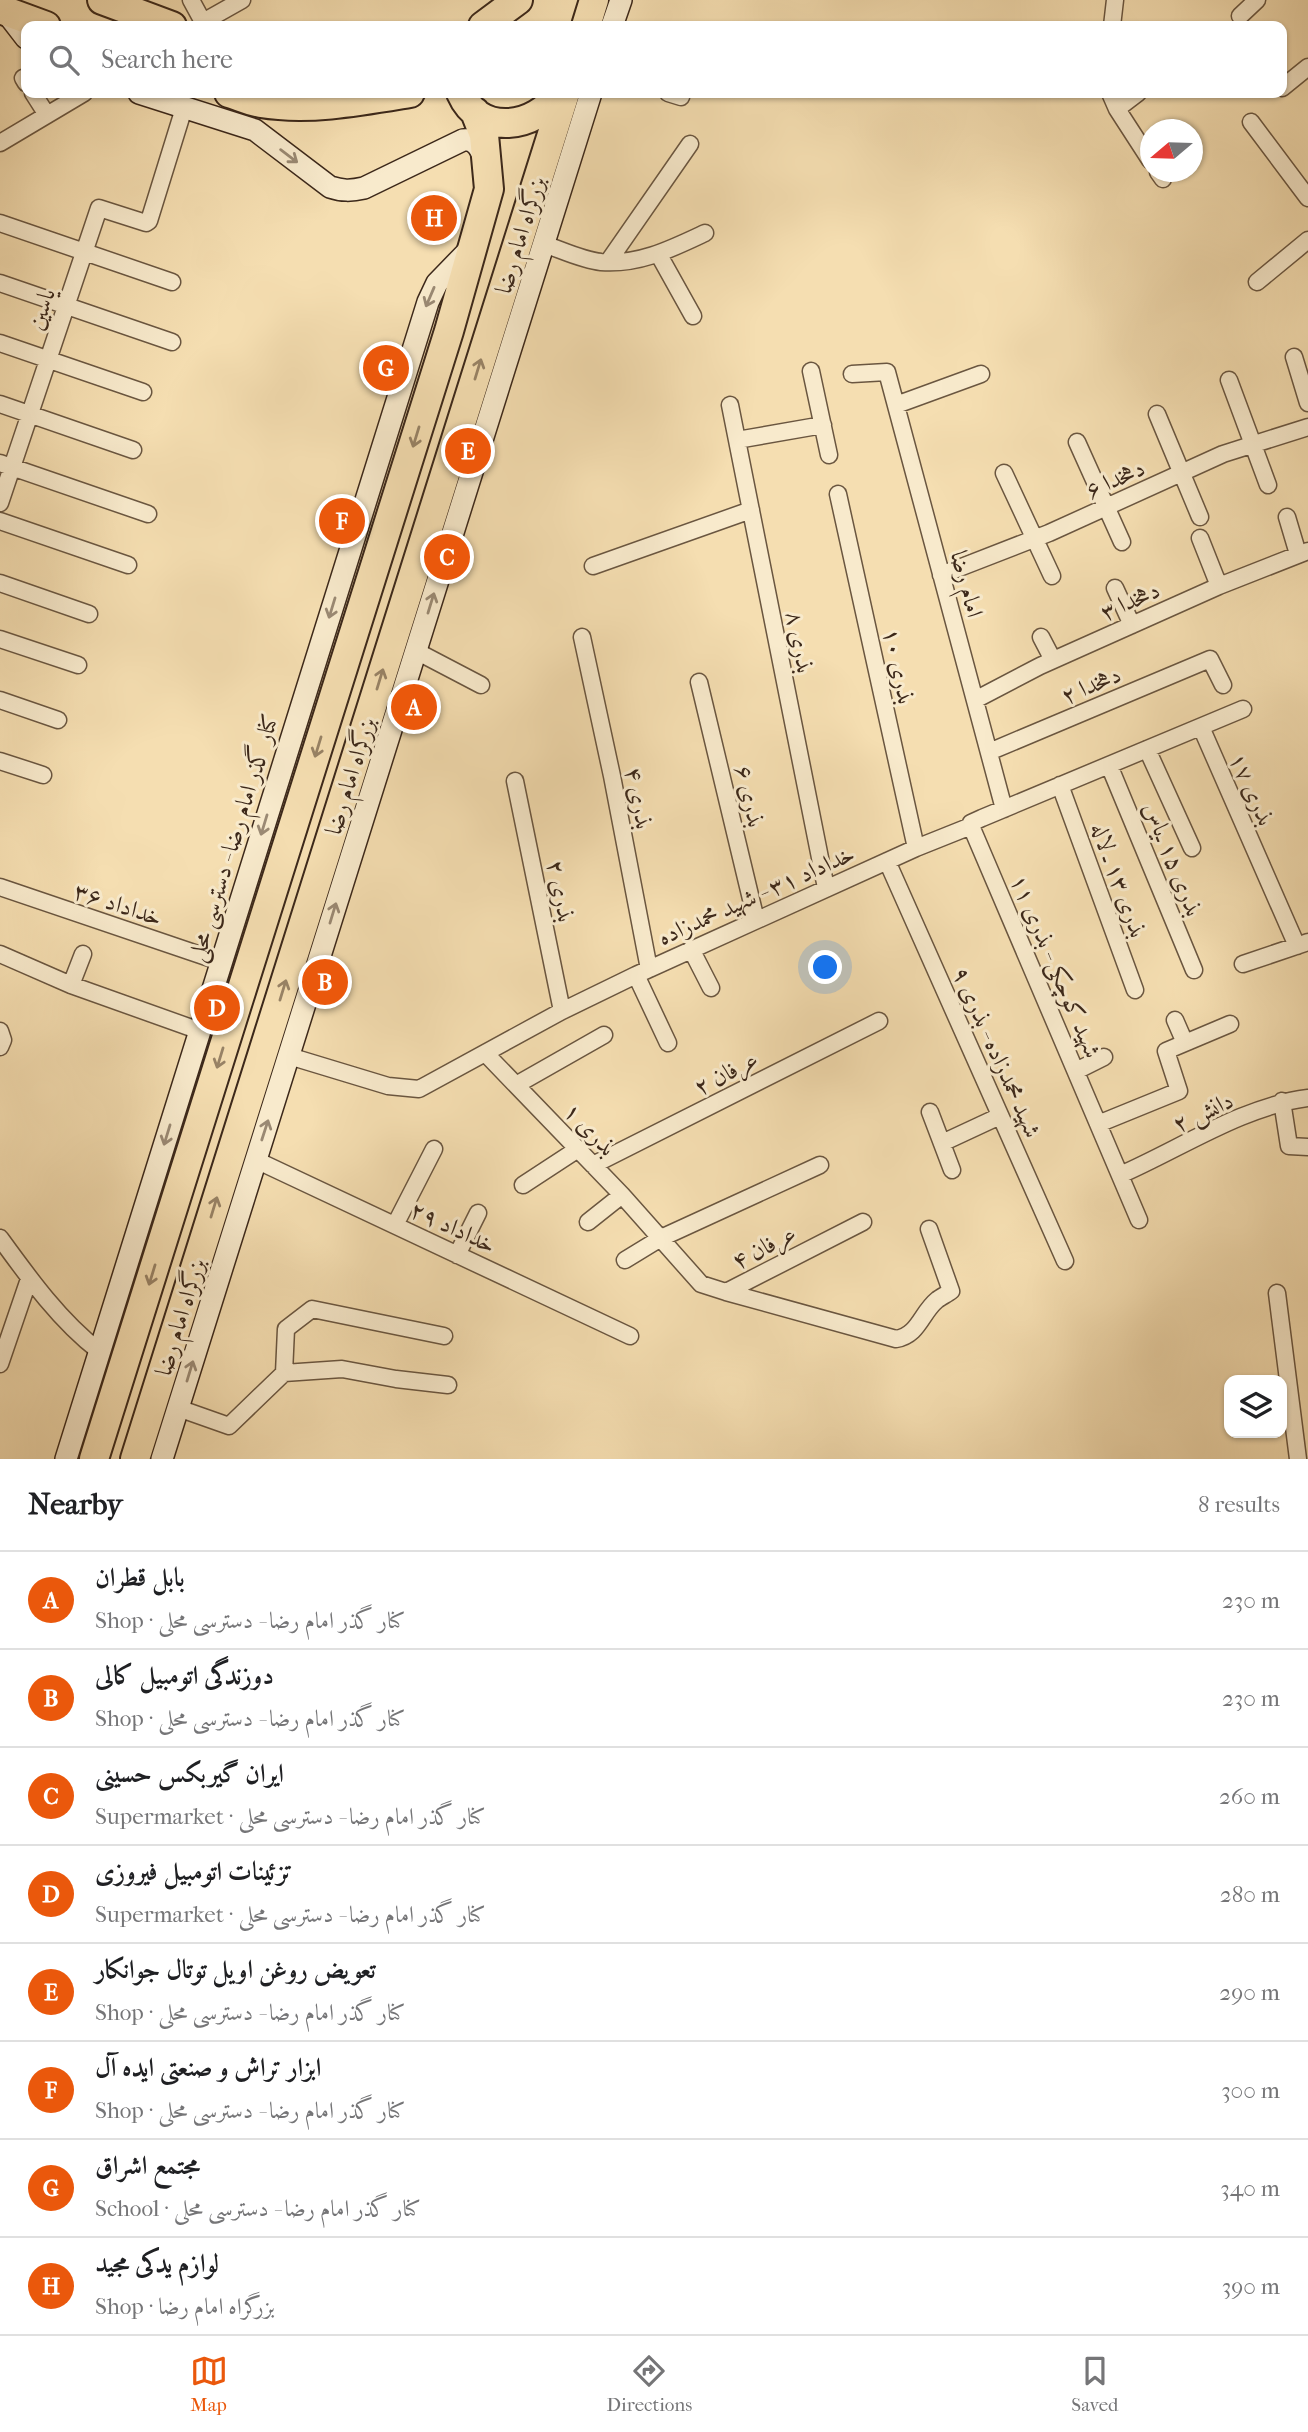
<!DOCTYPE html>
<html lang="en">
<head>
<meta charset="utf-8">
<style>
  body { margin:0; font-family:"IM FELL French Canon",Amiri,serif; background:#f2f2f2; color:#202124 }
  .controls { position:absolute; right:21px; bottom:21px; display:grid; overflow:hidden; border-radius:14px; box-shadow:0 2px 5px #0004 }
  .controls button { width:63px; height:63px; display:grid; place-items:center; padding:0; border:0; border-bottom:2px solid #e0e0e0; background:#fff; color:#202124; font:35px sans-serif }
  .compass { position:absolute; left:1140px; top:119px; width:63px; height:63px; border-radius:50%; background:#fff; box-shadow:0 2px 5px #0004; rotate:251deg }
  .you { position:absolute; left:826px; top:968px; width:24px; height:24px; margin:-18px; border:5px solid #fff; border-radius:50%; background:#1a73e8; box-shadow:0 0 0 10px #1a73e833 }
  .badge { display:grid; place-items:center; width:46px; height:46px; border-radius:50%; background:#ea580c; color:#fff; font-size:23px; font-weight:700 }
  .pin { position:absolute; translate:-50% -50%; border:4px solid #fff; box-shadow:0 2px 7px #0006 }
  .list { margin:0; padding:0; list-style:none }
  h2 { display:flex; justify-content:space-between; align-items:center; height:91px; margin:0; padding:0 28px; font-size:30px }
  h2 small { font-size:23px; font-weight:400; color:#757577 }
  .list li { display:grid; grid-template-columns:46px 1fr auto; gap:21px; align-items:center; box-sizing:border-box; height:98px; padding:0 28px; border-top:2px solid #e0e0e0 }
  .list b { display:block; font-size:26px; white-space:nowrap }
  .list p { margin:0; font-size:23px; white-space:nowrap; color:#757577 }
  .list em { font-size:23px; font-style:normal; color:#757577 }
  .icon { flex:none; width:38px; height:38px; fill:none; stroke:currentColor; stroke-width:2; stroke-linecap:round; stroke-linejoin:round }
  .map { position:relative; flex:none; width:1308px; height:1459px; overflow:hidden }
  .search { position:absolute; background:#fff; box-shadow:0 2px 5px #0004; left:21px; right:21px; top:21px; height:77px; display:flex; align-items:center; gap:18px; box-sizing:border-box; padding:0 24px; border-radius:14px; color:#757577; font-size:26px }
  .sheet { height:875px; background:#fff }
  nav { display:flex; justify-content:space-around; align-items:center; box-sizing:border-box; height:98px; border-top:2px solid #e0e0e0; background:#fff; font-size:19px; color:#757577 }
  nav a { display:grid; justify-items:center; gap:4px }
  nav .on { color:#ea580c }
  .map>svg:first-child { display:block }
</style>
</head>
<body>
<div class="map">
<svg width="1308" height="1459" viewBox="0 0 1308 1459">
  <rect width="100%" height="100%" fill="#f5deb1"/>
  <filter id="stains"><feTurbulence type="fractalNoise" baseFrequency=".00286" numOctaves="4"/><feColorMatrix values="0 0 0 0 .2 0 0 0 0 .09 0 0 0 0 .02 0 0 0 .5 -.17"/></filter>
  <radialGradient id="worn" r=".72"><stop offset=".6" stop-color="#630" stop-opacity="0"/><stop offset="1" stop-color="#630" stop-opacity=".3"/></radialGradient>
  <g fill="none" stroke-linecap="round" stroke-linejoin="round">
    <defs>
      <path id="street" d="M191,0L203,22L242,0
        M1240,16L1257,0
        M1112,26L1115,0
        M23,78L26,83
        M1282,88L1308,67
        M33,93L47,115
        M668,93L681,97
        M1110,93L1117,109L1150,160
        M1117,109L1138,93
        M1251,122L1308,198
        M0,143L84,93
        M1158,172L1163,179
        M0,223L172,282
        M544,244C562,250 582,260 601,262C639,265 671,249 705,233
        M659,255L693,316
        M608,262L690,144
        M1257,282L1308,240
        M0,283L172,342
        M0,343L143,392
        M1294,357L1308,403
        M811,371L829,455
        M852,374L887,372L1004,809
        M1229,380L1268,485
        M0,404L133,450
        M730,405L826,888
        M896,405L981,374
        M1157,414L1200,517
        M737,440L823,425
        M1077,442L1122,542
        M0,463L148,514
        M1004,473L1052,576
        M838,494L916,848
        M0,503L99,208L146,223L149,221L184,108
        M1287,517L1298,554
        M0,521L128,565
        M1200,538L1219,586
        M593,566L751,510
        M941,575L1049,533L1223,454L1308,427
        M0,583L89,614
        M1115,588L1132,625
        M582,637L612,776L649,969
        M1041,637L1053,660
        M0,639L78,665
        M416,651L481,685
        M699,682L756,920
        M0,700L58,720
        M975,700L1040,666L1219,586L1308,551
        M1201,727L1297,946
        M1147,749L1192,848
        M989,752L1210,659L1223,685
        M0,761L43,775
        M1109,765L1194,970
        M515,781L562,1011
        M1060,785L1135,990
        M971,826L1139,1220
        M887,861L1065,1261
        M0,887L221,962
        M691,949L711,988
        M0,954L71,985L200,1031
        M1243,964L1308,942
        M636,975L668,1043
        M71,985L83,954
        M1175,1020L1185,1043
        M0,1031L3,1040L0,1047
        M486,1054L622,1195L701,1284L726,1292L863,1222
        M289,1056L388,1086L419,1089L562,1011L636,975L916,848L971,826V823L982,818L1243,709
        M1076,1071L1104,1057
        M516,1085L604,1035
        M1282,1101L1289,1146L1308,1147
        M930,1112L952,1170
        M1098,1124L1179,1091L1166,1051L1230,1024
        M942,1143L1000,1116
        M256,1160L630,1336
        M593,1165L879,1021
        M1120,1175C1180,1149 1243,1106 1308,1098
        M523,1185L578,1149
        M588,1222L622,1195
        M395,1225L434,1149
        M0,1238C29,1278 60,1321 99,1351
        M457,1255L478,1213
        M625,1260L661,1238L820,1165
        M726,1292L896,1339C919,1335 921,1313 937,1300C941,1297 947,1294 951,1291L929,1229
        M1277,1293L1298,1459
        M0,1364L29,1279
        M284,1373L286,1329L312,1309L444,1336
        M178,1408L229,1426L284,1373L342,1369L396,1379L448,1385"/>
      <path id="secondary" d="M6,12L26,38
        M612,26L621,0
        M139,93L255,130L330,187C342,191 351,191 364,188L463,140C476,138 481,150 485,160
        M66,1459L428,302L437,283L472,247
        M162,1459L591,93"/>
      <path id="highway" d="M102,0L172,26
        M0,9L46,26
        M483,26L518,0
        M586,26L594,0
        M229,93C239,96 250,101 261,103C309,111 362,101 410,93
        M461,93C480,137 536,129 559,93
        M94,1459L449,331L489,189L484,135L475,112
        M135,1459L565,93"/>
    </defs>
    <use href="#street" stroke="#6a5640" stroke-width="19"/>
    <use href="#secondary" stroke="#3c281a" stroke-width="24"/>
    <use href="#highway" stroke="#3c281a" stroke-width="32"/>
    <use href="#street" stroke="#f8eacc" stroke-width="16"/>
    <use href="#secondary" stroke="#f8eacc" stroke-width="21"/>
    <use href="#highway" stroke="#f5deb1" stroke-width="28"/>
  </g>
  <defs><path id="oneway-shaft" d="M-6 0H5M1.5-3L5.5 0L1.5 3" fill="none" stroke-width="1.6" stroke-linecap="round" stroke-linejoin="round" transform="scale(1.75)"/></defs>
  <g stroke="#9a8973">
    <use href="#oneway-shaft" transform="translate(289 156) rotate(37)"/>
    <use href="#oneway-shaft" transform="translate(430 297) rotate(113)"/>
    <use href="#oneway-shaft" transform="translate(431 603) rotate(-73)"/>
    <use href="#oneway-shaft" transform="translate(332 608) rotate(107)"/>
    <use href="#oneway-shaft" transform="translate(264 825) rotate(107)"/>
    <use href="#oneway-shaft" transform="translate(333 913) rotate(-73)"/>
    <use href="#oneway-shaft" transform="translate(265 1130) rotate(-72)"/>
    <use href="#oneway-shaft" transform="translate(167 1135) rotate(107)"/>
    <use href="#oneway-shaft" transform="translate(190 1371) rotate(-73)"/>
  </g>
  <g stroke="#988366">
    <use href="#oneway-shaft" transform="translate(478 369) rotate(-73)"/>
    <use href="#oneway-shaft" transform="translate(416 437) rotate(107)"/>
    <use href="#oneway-shaft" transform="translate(380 679) rotate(-73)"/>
    <use href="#oneway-shaft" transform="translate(318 747) rotate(107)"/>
    <use href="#oneway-shaft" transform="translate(283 990) rotate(-73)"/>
    <use href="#oneway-shaft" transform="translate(220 1058) rotate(107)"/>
    <use href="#oneway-shaft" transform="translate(214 1207) rotate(-73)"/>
    <use href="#oneway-shaft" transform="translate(152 1275) rotate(107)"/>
  </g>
  <g text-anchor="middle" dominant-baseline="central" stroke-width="6" stroke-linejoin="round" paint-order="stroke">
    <g font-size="24" fill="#3c281a" stroke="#f8eacc">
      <text transform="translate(520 235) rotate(-73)">بزرگراه امام رضا</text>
      <text transform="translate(41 309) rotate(-71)">یاسین</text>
      <text transform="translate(1115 479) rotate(-24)">دهخدا ۶</text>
      <text transform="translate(967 584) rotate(75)">امام رضا</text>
      <text transform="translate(1130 601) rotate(-24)">دهخدا ۳</text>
      <text transform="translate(800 642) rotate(79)">بذری ۸</text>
      <text transform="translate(899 666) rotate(78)">بذری ۱۰</text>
      <text transform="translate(1091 685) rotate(-23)">دهخدا ۲</text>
      <text transform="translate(350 776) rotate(-73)">بزرگراه امام رضا</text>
      <text transform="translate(1252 789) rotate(66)">بذری ۱۷</text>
      <text transform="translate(750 796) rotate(77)">بذری ۶</text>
      <text transform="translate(639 798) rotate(79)">بذری ۴</text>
      <text transform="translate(233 838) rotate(-73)">کنار گذر امام رضا - دسترسی محلی</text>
      <text transform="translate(1173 859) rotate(68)">بذری ۱۵ ـ‌یاس</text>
      <text transform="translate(1119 880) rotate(70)">بذری ۱۳ ـ لاله</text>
      <text transform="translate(561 891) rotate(79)">بذری ۲</text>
      <text transform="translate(756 895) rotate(-24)">خداداد ۳۱ - شهید محمدزاده</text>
      <text transform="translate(118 904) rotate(18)">خداداد ۳۶</text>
      <text transform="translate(1056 966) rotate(67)">شهید کوچکی - بذری ۱۱</text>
      <text transform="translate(997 1052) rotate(66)">شهید محمدزاده - بذری ۹</text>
      <text transform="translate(726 1073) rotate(-27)">عرفان ۲</text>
      <text transform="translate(1203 1112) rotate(-25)">دانش ۲</text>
      <text transform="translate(590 1129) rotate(46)">بذری ۱</text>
      <text transform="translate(453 1227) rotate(25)">خداداد ۲۹</text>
      <text transform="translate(764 1247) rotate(-27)">عرفان ۴</text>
      <text transform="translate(180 1317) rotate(-73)">بزرگراه امام رضا</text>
    </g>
  </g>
  <rect width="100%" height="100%" filter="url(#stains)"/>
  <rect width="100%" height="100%" fill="url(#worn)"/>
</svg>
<div class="controls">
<button><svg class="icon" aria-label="layers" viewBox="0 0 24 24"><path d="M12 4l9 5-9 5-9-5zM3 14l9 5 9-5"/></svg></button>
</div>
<svg class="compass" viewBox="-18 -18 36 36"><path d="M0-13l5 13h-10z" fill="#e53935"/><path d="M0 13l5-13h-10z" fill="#757577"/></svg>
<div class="you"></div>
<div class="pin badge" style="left:414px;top:707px">A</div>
<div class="pin badge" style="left:325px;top:982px">B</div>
<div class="pin badge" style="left:447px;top:557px">C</div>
<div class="pin badge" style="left:217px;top:1008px">D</div>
<div class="pin badge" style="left:468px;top:451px">E</div>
<div class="pin badge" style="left:342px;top:521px">F</div>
<div class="pin badge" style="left:386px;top:368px">G</div>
<div class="pin badge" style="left:434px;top:218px">H</div>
<div class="search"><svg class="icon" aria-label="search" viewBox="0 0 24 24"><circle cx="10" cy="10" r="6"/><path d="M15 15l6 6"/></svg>Search here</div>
</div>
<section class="sheet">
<h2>Nearby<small>8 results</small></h2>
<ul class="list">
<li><span class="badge">A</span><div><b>بابل قطران</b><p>Shop · کنار گذر امام رضا - دسترسی محلی</p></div><em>230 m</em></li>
<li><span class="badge">B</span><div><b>دوزندگی اتومبیل کالی</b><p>Shop · کنار گذر امام رضا - دسترسی محلی</p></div><em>230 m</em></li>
<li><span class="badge">C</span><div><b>ایران گیربکس حسینی</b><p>Supermarket · کنار گذر امام رضا - دسترسی محلی</p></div><em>260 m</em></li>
<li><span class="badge">D</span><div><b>تزئینات اتومبیل فیروزی</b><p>Supermarket · کنار گذر امام رضا - دسترسی محلی</p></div><em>280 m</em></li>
<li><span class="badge">E</span><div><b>تعویض روغن اویل توتال جوانکار</b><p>Shop · کنار گذر امام رضا - دسترسی محلی</p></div><em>290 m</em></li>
<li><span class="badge">F</span><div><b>ابزار تراش و صنعتی ایده آل</b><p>Shop · کنار گذر امام رضا - دسترسی محلی</p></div><em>300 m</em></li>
<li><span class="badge">G</span><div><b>مجتمع اشراق</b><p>School · کنار گذر امام رضا - دسترسی محلی</p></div><em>340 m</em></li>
<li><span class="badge">H</span><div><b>لوازم یدکی مجید</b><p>Shop · بزرگراه امام رضا</p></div><em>390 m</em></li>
</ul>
</section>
<nav>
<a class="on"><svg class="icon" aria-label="map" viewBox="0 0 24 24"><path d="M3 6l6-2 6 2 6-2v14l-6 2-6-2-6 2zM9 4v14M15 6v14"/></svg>Map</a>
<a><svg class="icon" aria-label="directions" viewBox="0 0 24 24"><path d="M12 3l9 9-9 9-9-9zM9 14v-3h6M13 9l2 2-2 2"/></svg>Directions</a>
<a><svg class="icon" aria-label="saved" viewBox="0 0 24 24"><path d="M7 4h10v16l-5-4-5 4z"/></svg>Saved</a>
</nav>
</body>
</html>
